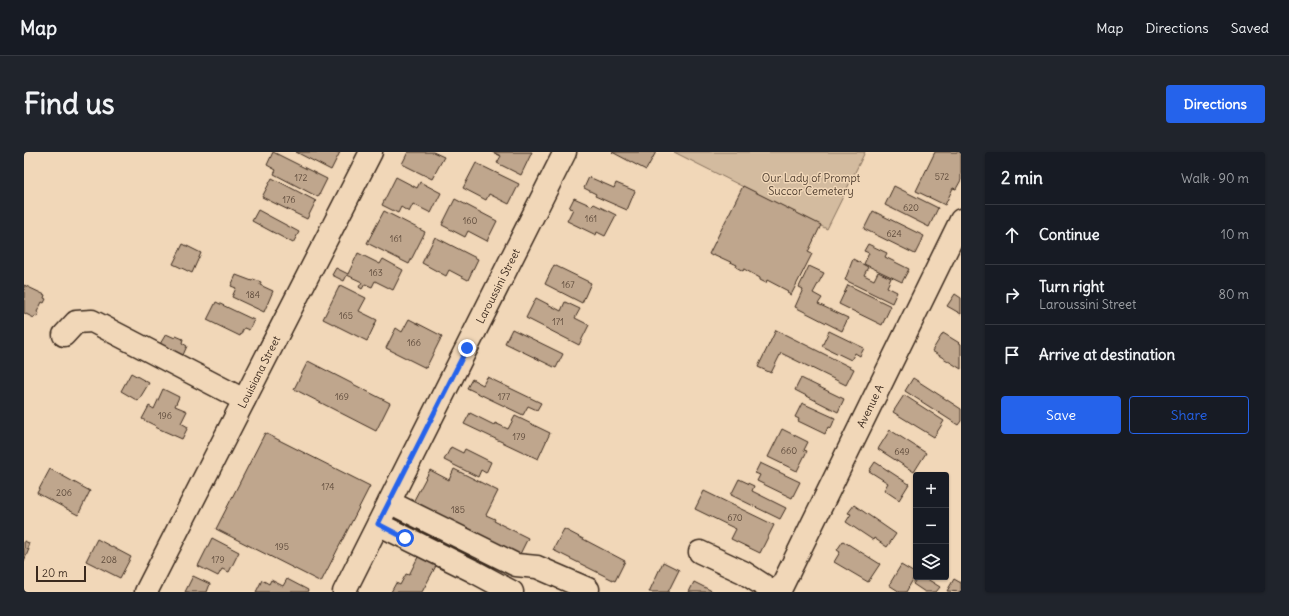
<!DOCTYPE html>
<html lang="en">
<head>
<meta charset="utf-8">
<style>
  body { margin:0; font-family:Delius,sans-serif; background:#20242c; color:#f1f3f6 }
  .controls { position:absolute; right:12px; bottom:12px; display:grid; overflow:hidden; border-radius:4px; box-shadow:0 1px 3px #0004 }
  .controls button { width:36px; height:36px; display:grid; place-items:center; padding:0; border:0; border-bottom:1px solid #363941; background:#171b24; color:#f1f3f6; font:20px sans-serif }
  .scale { position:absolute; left:12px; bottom:10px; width:50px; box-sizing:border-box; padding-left:4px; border:2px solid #3b2a1e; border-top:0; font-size:11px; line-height:14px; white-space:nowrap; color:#3b2a1e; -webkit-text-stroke:3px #f1d7b8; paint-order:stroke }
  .stop { position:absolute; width:12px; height:12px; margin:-9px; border:3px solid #2563eb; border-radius:50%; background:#fff }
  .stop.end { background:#2563eb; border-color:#fff; box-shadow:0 1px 4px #0008 }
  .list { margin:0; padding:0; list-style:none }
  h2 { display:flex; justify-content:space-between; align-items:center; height:52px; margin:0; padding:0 16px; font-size:17px }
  h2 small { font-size:13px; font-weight:400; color:#9ea1a6 }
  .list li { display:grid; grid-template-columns:26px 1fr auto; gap:12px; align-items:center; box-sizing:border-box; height:60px; padding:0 16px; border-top:1px solid #363941 }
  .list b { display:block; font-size:15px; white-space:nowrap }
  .list p { margin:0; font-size:13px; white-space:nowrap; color:#9ea1a6 }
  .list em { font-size:13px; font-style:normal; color:#9ea1a6 }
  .actions { display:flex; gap:8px; padding:12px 16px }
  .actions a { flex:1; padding:9px 0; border:1px solid #2563eb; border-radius:4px; text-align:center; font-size:14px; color:#2563eb }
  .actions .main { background:#2563eb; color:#fff }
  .icon { flex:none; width:22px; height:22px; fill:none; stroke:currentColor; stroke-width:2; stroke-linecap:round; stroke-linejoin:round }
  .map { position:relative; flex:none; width:937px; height:440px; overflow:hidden; border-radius:4px }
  header { display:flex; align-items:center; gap:24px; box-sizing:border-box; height:56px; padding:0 20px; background:#171b24; border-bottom:1px solid #363941 }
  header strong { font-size:19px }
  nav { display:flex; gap:22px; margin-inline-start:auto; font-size:14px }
  .intro { display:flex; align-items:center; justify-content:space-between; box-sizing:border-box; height:96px; padding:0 24px }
  h1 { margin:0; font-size:28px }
  .button { padding:10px 18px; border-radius:4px; background:#2563eb; color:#fff; font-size:14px; font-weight:700 }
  main { display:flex; gap:24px; padding:0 24px }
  aside { flex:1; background:#171b24; border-radius:4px; box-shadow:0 1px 3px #0004 }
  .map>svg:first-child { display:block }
</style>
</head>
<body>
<header>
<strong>Map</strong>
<nav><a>Map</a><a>Directions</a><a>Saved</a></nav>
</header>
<div class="intro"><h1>Find us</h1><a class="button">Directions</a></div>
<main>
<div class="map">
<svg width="937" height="440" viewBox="0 0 937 440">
  <rect width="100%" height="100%" fill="#f1d7b8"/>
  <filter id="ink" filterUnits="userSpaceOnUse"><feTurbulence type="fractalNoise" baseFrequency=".025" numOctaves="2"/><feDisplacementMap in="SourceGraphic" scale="8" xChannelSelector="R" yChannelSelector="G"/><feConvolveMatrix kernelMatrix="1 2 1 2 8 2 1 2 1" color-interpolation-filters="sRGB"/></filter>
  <g filter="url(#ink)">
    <path fill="#d3bb9f" stroke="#87725e" d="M650,0H841L803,77Z"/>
    <path fill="#bfa68d" stroke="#3b2a1e" d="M249,0L303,27L294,45L250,22L252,18L243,13Z
      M272,0H316L307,18Z
      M384,0H409L420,5L408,27L378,12Z
      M468,0H508L497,23L473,11L477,4Z
      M588,0H632L622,18Z
      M911,0H937V28L932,37L929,36L921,53L892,39Z
      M452,11L495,32L485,52L465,42L462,48L439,36Z
      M372,25L393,36L396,30L417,41L407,61L389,52L385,60L377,55L374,61L358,53Z
      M565,25L590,36L592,31L611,39L603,58L571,44L572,42L560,36Z
      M248,26L292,49L283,67L238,45Z
      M719,34L797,73L784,100L788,102L767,143L763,141L764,139L743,128L742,131L736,128V126L720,117L719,119L712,115L713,113L689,102L688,104L685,102Z
      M870,34L914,56L905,75L861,53Z
      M550,46L568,54L570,52L592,63L581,84L573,80L572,83L543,69L549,57L545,56Z
      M431,47L473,69L463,89L444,79L441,85L418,73Z
      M234,58L275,80L269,91L228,69Z
      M360,59L401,80L385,112L343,91Z
      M849,59L900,84L891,102L840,77Z
      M411,85L454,107L444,128L425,118L422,124L398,111Z
      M159,92L177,101L168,121L149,112Z
      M844,92L863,101L861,105L885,117L878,130L840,112L845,101L840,99Z
      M334,101L356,112L359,107L379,118L369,138L351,129L348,135L341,132L338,137L335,135L338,130L323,123L320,129L308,123L312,116L324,122Z
      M829,107L844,115L840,123L850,128L854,120L867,126L863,135L873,140L868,151L821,128Z
      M530,113L567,131L558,151L521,132Z
      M785,114L800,121L789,141L798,146L794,152L824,166L818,179L771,155L779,137L775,135Z
      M212,123L228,129L229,127L237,130L236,133L249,139L240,160L208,145L212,136L207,134Z
      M0,133L21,143L20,146L22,147L20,151L18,150L13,160L15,161L13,165L11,164L10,166L0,161Z
      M316,133L342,146L335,159L353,168L343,189L299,167Z
      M824,133L867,154L858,173L815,152Z
      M931,142L937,146V162L923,154Z
      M512,146L537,159L541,150L556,157L551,166L565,173L555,193L502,166Z
      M192,150L230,168L225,178L220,176L216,184L183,168Z
      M385,167L418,184L402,216L362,196L372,176L378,180Z
      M488,177L539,202L532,216L481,191Z
      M752,178L830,217L822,233L757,201L747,221L734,215Z
      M805,179L840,196L836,204L831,201L827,208L798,194Z
      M919,181L937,192V217L908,199Z
      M142,182L151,186L152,184L159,187L158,191L163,194L159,203L136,192Z
      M284,209L366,251L352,279L270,237Z
      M107,221L125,231L114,249L97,239Z
      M463,225L517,251L513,258L504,254L499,263L443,236L448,227L459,233Z
      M777,226L820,247L814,260L771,238Z
      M889,226L937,257V269L934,273L881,239Z
      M139,237L155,245L151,254L163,259L157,271L164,275L158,287L131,275L132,274L118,267L125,254L130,257Z
      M880,243L920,269L910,285L869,260Z
      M778,251L811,266L807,276L804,275L801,282L774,269L775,267L771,265Z
      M446,261L470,273L471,271L484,277L491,264L526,281L514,307L440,272Z
      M758,277L784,290L780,298L783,299L773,319L744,305Z
      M866,278L902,301L890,320L854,297Z
      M241,281L346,334L297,430L192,377Z
      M427,295L439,301L441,297L467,310L462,321L457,318L454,325L420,308Z
      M851,310L885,332L875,348L860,338L864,331L845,319Z
      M736,311L776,330L768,346L733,329L736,323L731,321Z
      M26,317L66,339L54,363L13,341Z
      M430,317L474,339L462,363L471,367L470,369L504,386L495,404L389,350L406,318L425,328Z
      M715,327L730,334L728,339L762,356L756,367L707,343Z
      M680,339L750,373L736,401L707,387L712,377L671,357Z
      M830,353L872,382L863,395L850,386L849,388L822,370L827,362L824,361Z
      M540,377L601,409L591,429L529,398Z
      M188,386L215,400L205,420L198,417L194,424L174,414Z
      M73,387L107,405L96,426L62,409Z
      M0,389L5,391L3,397H5L0,409Z
      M819,389L856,412L844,430L810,410L816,400L813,398Z
      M395,403L413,412L398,440H367L372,431L376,433L382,422L385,423Z
      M639,410L655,418L644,440H625Z
      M877,413L892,422L882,440H876L865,433Z
      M169,424L186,432L183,440H161Z
      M894,425H900L916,435L912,440H901L889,432Z
      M263,427L284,438L283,440H232L238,428L245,432L247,428L259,434Z
      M930,427L937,431V440L923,439Z
      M670,430L690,440H665Z"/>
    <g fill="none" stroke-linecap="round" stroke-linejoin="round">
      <defs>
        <path id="minor" d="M40,183L52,170L68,169L220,248
          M365,350L492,413L513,415L564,437
          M354,372L449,419L488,440
          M676,400L719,420L750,440
          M320,440L541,0
          M755,440L937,68"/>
        <path id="major" d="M122,440L347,0"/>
      </defs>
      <use href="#minor" stroke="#3b2a1e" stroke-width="25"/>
      <use href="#major" stroke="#3b2a1e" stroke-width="25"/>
      <use href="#minor" stroke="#f1d7b8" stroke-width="22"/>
      <use href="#major" stroke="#f1d7b8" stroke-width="22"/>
    </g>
  </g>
  <g fill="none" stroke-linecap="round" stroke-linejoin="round" filter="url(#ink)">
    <path stroke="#2563eb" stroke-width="5" d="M381,386L354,372L443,196"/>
  </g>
  <g text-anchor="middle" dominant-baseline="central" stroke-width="3" stroke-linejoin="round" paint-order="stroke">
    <g font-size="9" fill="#5c493a">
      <text x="918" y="24">572</text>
      <text x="277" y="25">172</text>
      <text x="265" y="47">176</text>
      <text x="887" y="55">620</text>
      <text x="567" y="66">161</text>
      <text x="446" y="68">160</text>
      <text x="870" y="81">624</text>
      <text x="372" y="86">161</text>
      <text x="352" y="120">163</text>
      <text x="544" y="132">167</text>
      <text x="229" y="142">184</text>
      <text x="322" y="163">165</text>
      <text x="534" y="169">171</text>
      <text x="390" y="190">166</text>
      <text x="318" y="244">169</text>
      <text x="480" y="244">177</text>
      <text x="141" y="263">196</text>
      <text x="495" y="284">179</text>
      <text x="765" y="298">660</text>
      <text x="878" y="299">649</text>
      <text x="304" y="334">174</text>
      <text x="40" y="340">206</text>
      <text x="434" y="357">185</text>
      <text x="711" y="365">670</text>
      <text x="258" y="394">195</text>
      <text x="85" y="407">208</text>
      <text x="194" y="407">179</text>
    </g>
    <g font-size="11" fill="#524031" stroke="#f1d7b8">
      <text x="787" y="26">Our Lady of Prompt<tspan x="787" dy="13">Succor Cemetery</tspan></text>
    </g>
    <g font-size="11" fill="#3b2a1e" stroke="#f1d7b8">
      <text transform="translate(474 134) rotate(-63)">Laroussini Street</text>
      <text transform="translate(235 220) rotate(-63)">Louisiana Street</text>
      <text transform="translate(846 254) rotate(-64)">Avenue A</text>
    </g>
  </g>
</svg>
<div class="controls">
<button>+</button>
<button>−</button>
<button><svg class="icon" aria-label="layers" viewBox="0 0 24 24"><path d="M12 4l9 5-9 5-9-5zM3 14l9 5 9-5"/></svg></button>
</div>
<div class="scale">20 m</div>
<div class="stop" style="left:381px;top:386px"></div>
<div class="stop end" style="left:443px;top:196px"></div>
</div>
<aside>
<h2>2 min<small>Walk · 90 m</small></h2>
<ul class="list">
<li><svg class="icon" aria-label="ahead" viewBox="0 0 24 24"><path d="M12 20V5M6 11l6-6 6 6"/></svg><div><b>Continue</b></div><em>10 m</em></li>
<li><svg class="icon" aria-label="right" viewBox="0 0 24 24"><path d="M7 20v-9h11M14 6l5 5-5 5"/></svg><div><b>Turn right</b><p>Laroussini Street</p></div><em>80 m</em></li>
<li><svg class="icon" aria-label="arrive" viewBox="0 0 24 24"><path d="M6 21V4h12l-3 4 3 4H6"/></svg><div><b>Arrive at destination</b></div></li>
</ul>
<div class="actions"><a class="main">Save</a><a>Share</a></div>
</aside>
</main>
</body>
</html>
